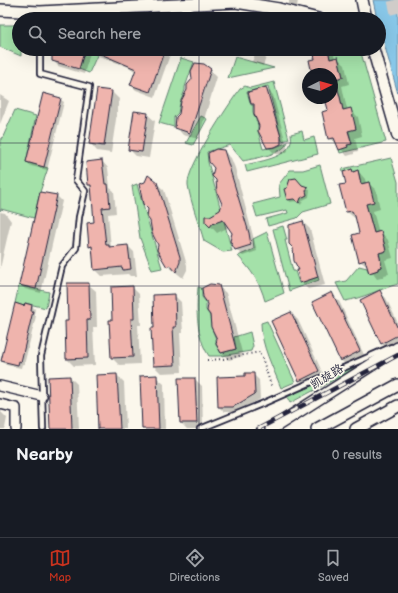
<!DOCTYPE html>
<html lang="en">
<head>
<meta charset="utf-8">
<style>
  body { margin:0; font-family:"Balsamiq Sans","LXGW WenKai TC",sans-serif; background:#20242c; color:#f1f3f6 }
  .compass { position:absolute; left:302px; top:68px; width:36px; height:36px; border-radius:50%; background:#171b24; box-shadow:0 4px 16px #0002; rotate:85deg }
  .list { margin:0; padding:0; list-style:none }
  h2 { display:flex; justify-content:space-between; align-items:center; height:52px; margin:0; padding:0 16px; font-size:17px }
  h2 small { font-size:13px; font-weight:400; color:#9ea1a6 }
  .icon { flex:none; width:22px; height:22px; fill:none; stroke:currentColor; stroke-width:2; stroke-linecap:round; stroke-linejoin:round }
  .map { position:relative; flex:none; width:398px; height:429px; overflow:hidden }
  .search { position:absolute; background:#171b24; box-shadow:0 4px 16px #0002; left:12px; right:12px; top:12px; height:44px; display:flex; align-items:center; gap:10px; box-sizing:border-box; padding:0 14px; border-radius:22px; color:#9ea1a6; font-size:15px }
  .sheet { height:108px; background:#171b24 }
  nav { display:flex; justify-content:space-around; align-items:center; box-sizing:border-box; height:56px; border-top:1px solid #363941; background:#171b24; font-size:11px; color:#9ea1a6 }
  nav a { display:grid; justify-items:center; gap:2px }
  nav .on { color:#c8321e }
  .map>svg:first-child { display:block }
</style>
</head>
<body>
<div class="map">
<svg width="398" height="429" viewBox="0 0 398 429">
  <rect width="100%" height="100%" fill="#fbf7ec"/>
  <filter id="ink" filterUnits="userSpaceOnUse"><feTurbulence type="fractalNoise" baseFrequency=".025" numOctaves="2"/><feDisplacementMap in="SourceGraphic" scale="8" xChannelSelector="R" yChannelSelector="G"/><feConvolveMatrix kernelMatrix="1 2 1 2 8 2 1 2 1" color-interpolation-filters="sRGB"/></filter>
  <g filter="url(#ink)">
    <path fill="#a4e1a9" stroke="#638272" d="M0,25H19V49H21V56L0,47Z
      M85,49L98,53L89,73L79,69Z
      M328,49H360L386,142L340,153L339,150L347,147V145L352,144L335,79L343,77L338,57L330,59Z
      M235,57L274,68L228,78Z
      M181,58L194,62L185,87V90L180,103L178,113L174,117V127L159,123Z
      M274,82L289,139L282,141L268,86L247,92L251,105H253V112L258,125V131L263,149L276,147L288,142C282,155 256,158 243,161L230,145L207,152L208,162L232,251L223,252L204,241C199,223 191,204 188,185C186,168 229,104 240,89L245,86L250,88Z
      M15,110L36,116L26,162L48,168L40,192L34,218L1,209L0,211V139H2Z
      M201,116L207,119L193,145L186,143Z
      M302,131L304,140L314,137L318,154L247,172L245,165C261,161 296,157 291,134Z
      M391,158L398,182V284C380,289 363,298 345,301L336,283L346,281L359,266L367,268L369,273L378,270V268L382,267L379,253L386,251L381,231L374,233L366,204L369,182L361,184L358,170L353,172L352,169L343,172L342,169Z
      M320,165L330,204L303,212L297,218L268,226L266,219L288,213L287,210L257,217L253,204L280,197L279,184L290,170H303Z
      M137,184L139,192L162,268L152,270L140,238L132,186Z
      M283,226L287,240H285L293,271H295L299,283L318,277L319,280L289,291L273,229Z
      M267,232L284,293L265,301C260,282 251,270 238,256L254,249L253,239Z
      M19,285L49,292L46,308L25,303L24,306L15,303Z
      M198,287L202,288V297L206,302V310L210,316L212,329L216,339V345L221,353L236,349L234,337L250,332L253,346L251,351L221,356H209C196,337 196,309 198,287Z
      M267,321L295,382L281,388C273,367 261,346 261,323Z
      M376,356L377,357L290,403L287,397Z"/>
    <path fill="#88c7e8" stroke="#5f85a3" d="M373,0H398V94L379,25V19H377Z"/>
    <path fill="#0003" d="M289,0H298L297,7L289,4Z
      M227,14L231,19H219L218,18Z
      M53,49H172L155,97L136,90L131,85L136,72L129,67L90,53L84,74L58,66L53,60Z
      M257,49H269L263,66L252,62Z
      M314,49H329L334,54L335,59L337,58L345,65L349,84L342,86L346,105L348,110H351L358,117L362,136L355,138L358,151L354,152V154L347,156L338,145L329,138L330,111L326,98H332V74H313L317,59Z
      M210,70L217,77L198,139L183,135L176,127L180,114Z
      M266,88L273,95L288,151L283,154H275L268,147L259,128L258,118L252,104Z
      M112,92L119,99L111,153L97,151L90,143Z
      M0,95L9,101L0,124Z
      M60,99L64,102L47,170L31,166L27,162Z
      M147,114L155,121L149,158L136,156L129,149Z
      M224,151L231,158L235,168L257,251L243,256L236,249L233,233L229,227L217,233L206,221L221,211L223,204Z
      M102,161L108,168L110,188L114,191L116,213L108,214L111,248L128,246L134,252L137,276H130L128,274L102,276L95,269L93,250L90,246L95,223L92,189L89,185Z
      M352,170L354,172L358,171L365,179L366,184L368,183L376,190L380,209L373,211L379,233L381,232L388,240L393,258L385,260L389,274L384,275L385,277L377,279L369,268L360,261V234L356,219L347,212L348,184Z
      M156,183L164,190L187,265V270L183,278L168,266L159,244Z
      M302,186L310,190L309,197L303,200L301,205L297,201L290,202L285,189Z
      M41,193L57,196L62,201L41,293L25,289L20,284Z
      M0,212L5,213L11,221L0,269Z
      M303,222L310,229L325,285L308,289L301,282L300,270Z
      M88,284L96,291L97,327H93L95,365L74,366L67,359L69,322Z
      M218,286L226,293L243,356L229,360L222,353L218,339Z
      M132,287L139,294L141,325H138L140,364L119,365L112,358L113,321Z
      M379,291L386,298L398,323V346L389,350L381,343Z
      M332,294L339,301L366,359L348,367L341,360Z
      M174,295L181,302L183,333H180L182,372L161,373L154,366L155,329Z
      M32,306L35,309L34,314L36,316L24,365L22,364L21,368L6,365L2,361L25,307Z
      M291,313L298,320L325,378L307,387L300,380Z
      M253,374L259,380L260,399L238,412H224L219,407L246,377Z
      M117,375L124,382L126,429H99Z
      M70,377L77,384L79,429H51Z
      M156,377L164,384L165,429H143Z
      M195,379L202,386L203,429H187L181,423Z
      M0,411L7,418L5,428L6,429H0Z"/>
    <path fill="#efb4ad" stroke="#22223b" d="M52,49H85L79,69L52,61Z
      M89,49H165L150,92L130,85L136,69Z
      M313,49H328L330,59L338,57L343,77L335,79L340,97L343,110L351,108L356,129L348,131L352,144L347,145L348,147L339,150L334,138L328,139L322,112L328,110L325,98H332V74H312L309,60L315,59Z
      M195,63L204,64L211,69L190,133L175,128L176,117L179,114L181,101L187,90V85L192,79L191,71Z
      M266,87L281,137V144L275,147L267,148L258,131L259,126L254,114V104H251L248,92Z
      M97,89L112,91L104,146L89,144Z
      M43,93L61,98L44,167L26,162Z
      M134,111L148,113L142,152L128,150Z
      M216,149L224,150L249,233L251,245L235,250L230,241L232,233L223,220L212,224L210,227L205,222V216H210L220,210L222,204L217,192L216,180L212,176L214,168L209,162L208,153Z
      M102,160L105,184H108L110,207L102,208L106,245H109V247L128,245L131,269L123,270L122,267L94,270L92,246L89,247L87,223L94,222L91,185H88L86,162Z
      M352,169L353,172L358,170L361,184L369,182L374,202L366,204L374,233L381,231L386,251L379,253L382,267L378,268V270L369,273L365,260L359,262L352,235L359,233L355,216L352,211L346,212L339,185L346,184L343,172Z
      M148,175L157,182L180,257V262L176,272L170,265L167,267L157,250L158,245L152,233L150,221L147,217L148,209L143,204L139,184L145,182Z
      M296,178L302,185L308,187L306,191L307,195L301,198L299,203L294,199L287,200L284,189L287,188L290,179Z
      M40,192L57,195L36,289L19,285Z
      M303,221L318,277L300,283L297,270H299L294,261L293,248L289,244V225Z
      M67,283H89L90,320H87L88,358L66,359L65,321H68Z
      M210,284L219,285L236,349L221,353L216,344L217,339L211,327L210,315L207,311L208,304L203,297L202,288Z
      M133,286L134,319H131L133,357L111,358L109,320H112L111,287Z
      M380,290L398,329V335L381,344L360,300Z
      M332,292L360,351L340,361L312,302Z
      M175,294L176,327H173L175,365L153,366L151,328H154L153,295Z
      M15,303L24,306L25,303L32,305L31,311H33L21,362L19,361L18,365L1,361Z
      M291,312L319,371L299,381L271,321Z
      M245,373H254L255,394L233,407H218L217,377L245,376Z
      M117,374L120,429H98L96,375Z
      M157,375L159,429H142L140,376Z
      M70,376L72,429H50L48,377Z
      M178,378H195L197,423H180Z"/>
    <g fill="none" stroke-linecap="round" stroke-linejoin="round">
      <path stroke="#d0ccc9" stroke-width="15" stroke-dasharray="15 8" stroke-linecap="butt" d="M395,0L398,13"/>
      <defs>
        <path id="service" d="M40,49V74L89,87L76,180L85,191L79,217L76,248L62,266L41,356L43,429
          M200,429L264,403L391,347"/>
        <path id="minor" d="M0,386L42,396
          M0,404L16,408V429"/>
        <path id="tertiary" d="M362,0L366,19
          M0,10L40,12L236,2L279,9L318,19
          M373,49L398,136
          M271,429L398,348
          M317,429L398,385
          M356,429L398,406"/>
      </defs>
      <use href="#service" stroke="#22223b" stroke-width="8"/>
      <use href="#minor" stroke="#22223b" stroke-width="12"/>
      <use href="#tertiary" stroke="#22223b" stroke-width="14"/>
      <path stroke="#22223b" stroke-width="2" stroke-dasharray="1 3" stroke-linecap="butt" d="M207,360L223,359L260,352L272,388"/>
      <use href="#service" stroke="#fbf7ec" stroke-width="4.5"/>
      <use href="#minor" stroke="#fbf7ec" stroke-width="9"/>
      <use href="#tertiary" stroke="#fbf7ec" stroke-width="11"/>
      <defs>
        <path id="rail" d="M258,429L398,355"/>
      </defs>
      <use href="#rail" stroke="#22223b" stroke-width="4.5"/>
      <use href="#rail" stroke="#fbf7ec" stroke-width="3" stroke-dasharray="9" stroke-linecap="butt"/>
    </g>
  </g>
  <path fill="none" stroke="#22223b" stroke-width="1" stroke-opacity="0.55" d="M199,0V19M199,49V429M0,143H398M0,286H398"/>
  <g text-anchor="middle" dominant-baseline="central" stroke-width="3.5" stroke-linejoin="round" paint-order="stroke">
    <g font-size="12" fill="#22223b" stroke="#fbf7ec">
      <text transform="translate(327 377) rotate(-32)">凯旋路</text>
    </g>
  </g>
</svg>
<svg class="compass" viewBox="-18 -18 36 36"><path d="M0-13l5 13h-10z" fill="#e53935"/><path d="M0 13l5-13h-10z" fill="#9ea1a6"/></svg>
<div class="search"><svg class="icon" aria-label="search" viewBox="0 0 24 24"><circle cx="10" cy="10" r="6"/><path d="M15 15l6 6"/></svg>Search here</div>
</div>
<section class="sheet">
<h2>Nearby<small>0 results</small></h2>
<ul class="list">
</ul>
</section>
<nav>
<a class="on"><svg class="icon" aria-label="map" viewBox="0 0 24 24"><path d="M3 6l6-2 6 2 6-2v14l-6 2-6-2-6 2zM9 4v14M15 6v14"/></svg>Map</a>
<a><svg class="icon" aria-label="directions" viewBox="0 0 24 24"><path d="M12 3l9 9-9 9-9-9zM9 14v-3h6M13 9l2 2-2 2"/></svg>Directions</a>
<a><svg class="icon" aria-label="saved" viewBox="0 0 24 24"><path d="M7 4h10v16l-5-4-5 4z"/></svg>Saved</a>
</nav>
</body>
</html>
